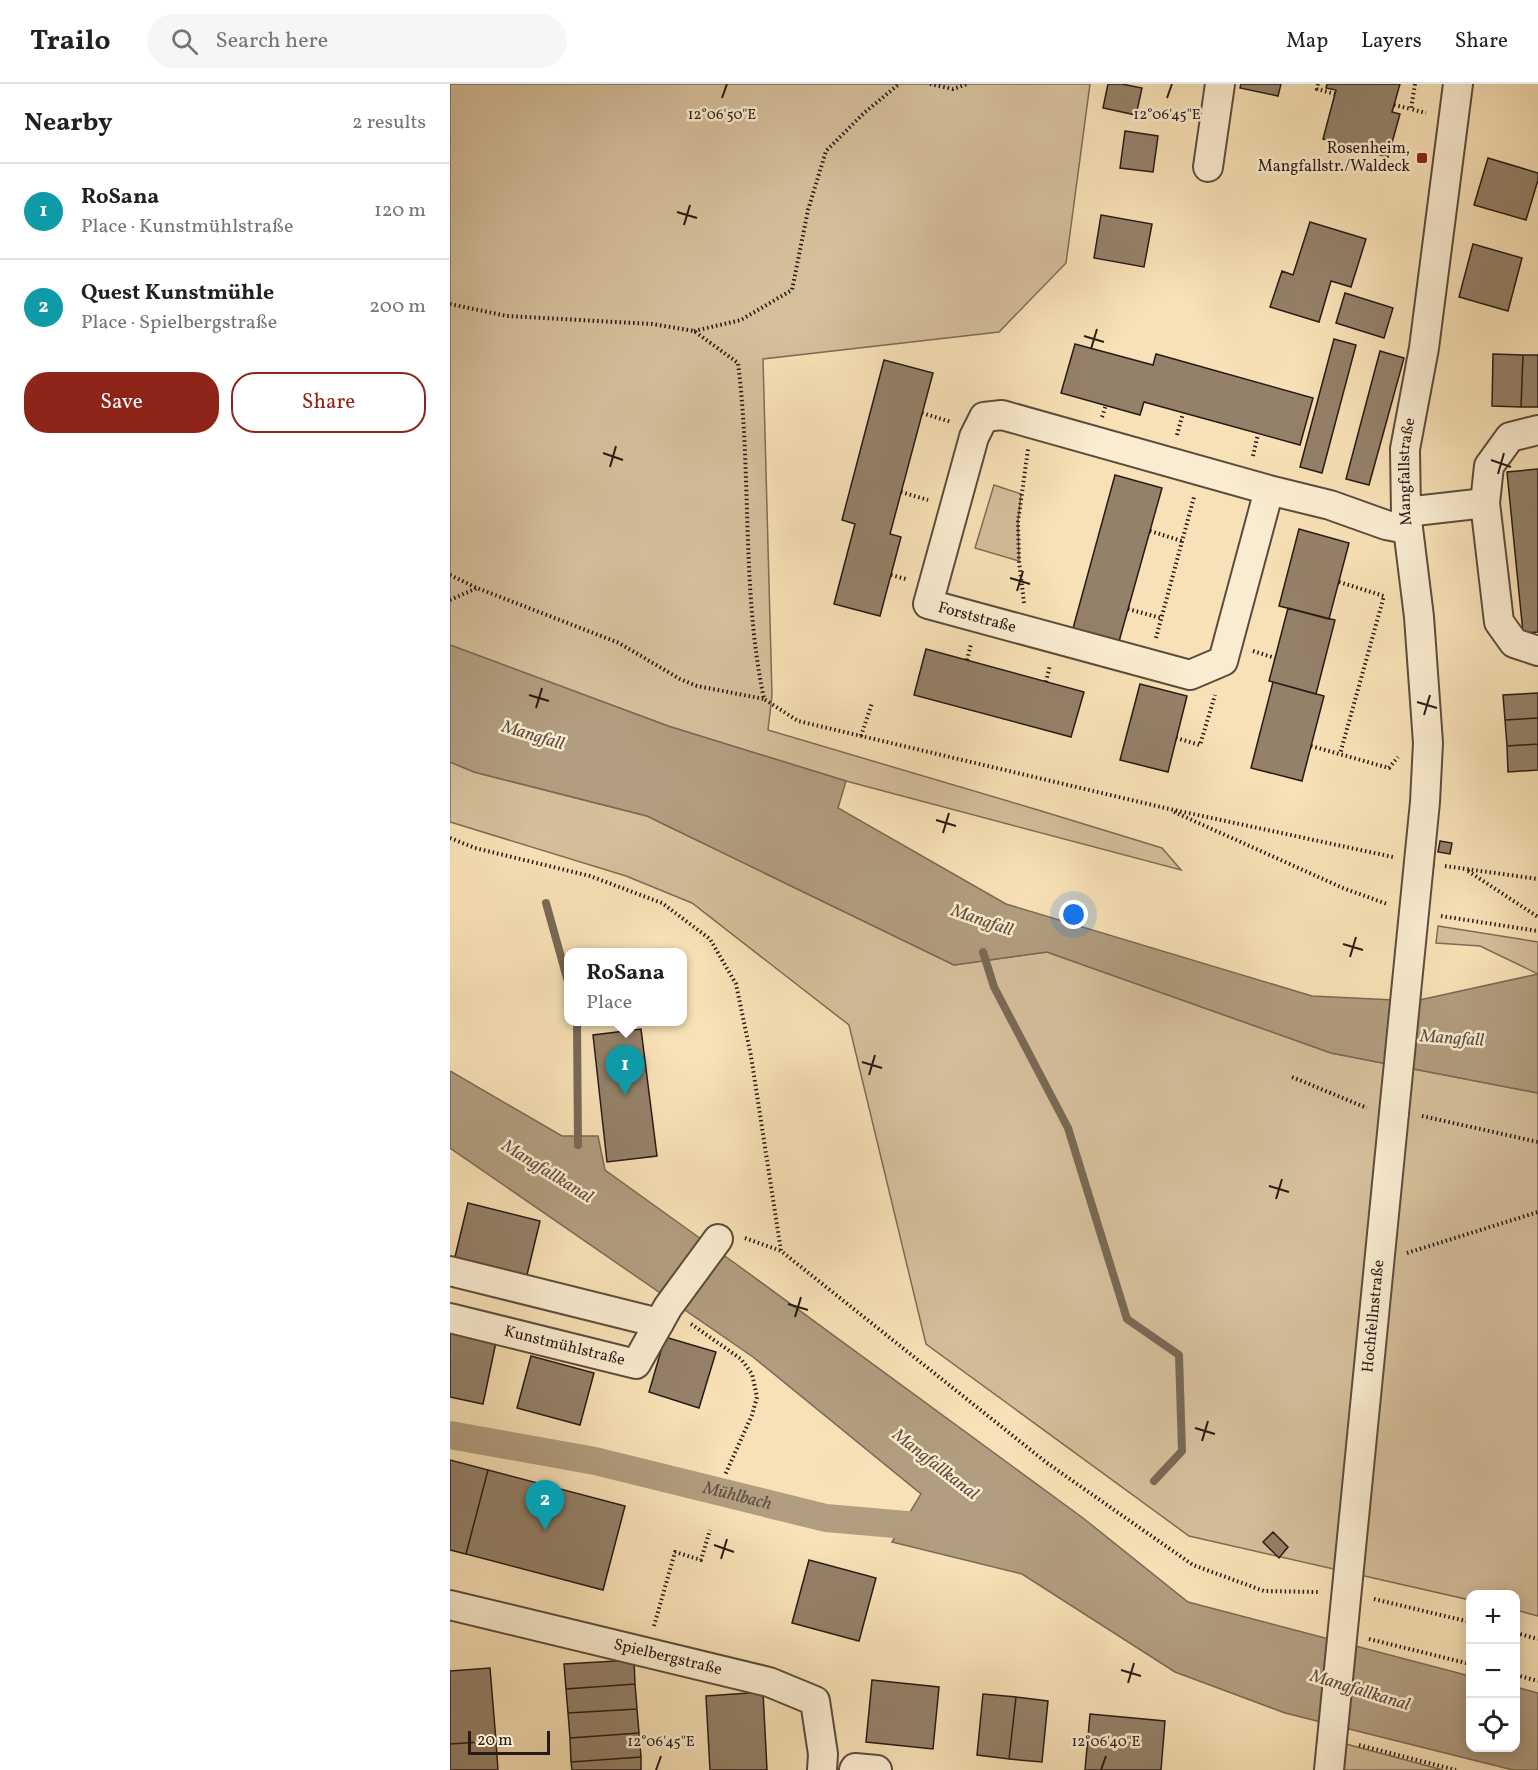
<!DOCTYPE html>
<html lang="en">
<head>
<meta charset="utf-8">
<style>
  body { margin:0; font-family:Vollkorn,serif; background:#f6f6f6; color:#202124 }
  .controls { position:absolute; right:18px; bottom:18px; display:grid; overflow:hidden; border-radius:12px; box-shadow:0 3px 15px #0003 }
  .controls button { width:54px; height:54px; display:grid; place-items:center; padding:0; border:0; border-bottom:2px solid #e0e0e0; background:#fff; color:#202124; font:30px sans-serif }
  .scale { position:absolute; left:18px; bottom:15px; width:82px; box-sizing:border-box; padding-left:6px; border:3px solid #281a15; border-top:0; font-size:16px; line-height:21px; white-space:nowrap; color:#281a15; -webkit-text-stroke:4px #faecd0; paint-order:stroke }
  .you { position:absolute; left:624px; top:831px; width:21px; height:21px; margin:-15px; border:4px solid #fff; border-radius:50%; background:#1a73e8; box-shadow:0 0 0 9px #1a73e833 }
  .badge { display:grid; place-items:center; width:39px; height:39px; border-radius:50%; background:#8f2418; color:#fff; font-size:20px; font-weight:700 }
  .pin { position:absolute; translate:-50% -50px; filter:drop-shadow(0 2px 3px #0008) }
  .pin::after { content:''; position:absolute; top:32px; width:21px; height:18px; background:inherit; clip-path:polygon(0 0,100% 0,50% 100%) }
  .popup { position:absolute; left:114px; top:864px; width:123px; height:78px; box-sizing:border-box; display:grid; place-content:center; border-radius:12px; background:#fff; filter:drop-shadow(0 2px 4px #0005); font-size:20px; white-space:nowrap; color:#757577 }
  .popup b { font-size:22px; color:#202124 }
  .popup::after { content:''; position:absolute; left:50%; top:100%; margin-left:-12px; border:12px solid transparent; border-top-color:#fff }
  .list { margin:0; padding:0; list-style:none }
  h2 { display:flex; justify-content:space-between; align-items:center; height:78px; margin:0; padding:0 24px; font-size:26px }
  h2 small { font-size:20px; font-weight:400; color:#757577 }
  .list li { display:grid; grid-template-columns:39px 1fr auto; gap:18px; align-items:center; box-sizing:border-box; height:96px; padding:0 24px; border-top:2px solid #e0e0e0 }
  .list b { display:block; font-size:22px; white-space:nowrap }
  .list p { margin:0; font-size:20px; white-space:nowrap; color:#757577 }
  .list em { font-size:20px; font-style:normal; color:#757577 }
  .actions { display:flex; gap:12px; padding:18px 24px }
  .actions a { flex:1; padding:14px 0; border:2px solid #8f2418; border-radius:24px; text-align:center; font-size:21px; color:#8f2418 }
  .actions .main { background:#8f2418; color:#fff }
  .icon { flex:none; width:33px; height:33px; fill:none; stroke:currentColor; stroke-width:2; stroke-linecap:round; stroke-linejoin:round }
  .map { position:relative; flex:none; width:1088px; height:1686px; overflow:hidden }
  header { display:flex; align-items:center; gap:36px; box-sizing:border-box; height:84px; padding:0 30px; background:#fff; border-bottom:2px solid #e0e0e0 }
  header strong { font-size:28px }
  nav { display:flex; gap:33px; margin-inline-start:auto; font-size:21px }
  .search { width:420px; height:54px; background:#f6f6f6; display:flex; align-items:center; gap:15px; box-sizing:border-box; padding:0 21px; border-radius:33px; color:#757577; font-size:22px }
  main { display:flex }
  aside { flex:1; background:#fff }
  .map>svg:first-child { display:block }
</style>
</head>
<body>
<header>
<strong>Trailo</strong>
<div class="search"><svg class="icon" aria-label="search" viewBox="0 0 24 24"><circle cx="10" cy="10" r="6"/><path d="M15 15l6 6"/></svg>Search here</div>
<nav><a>Map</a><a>Layers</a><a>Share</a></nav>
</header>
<main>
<aside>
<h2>Nearby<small>2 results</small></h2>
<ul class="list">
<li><span class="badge" style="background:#0f9aa8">1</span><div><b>RoSana</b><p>Place · Kunstmühlstraße</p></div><em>120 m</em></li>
<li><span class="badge" style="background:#0f9aa8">2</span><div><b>Quest Kunstmühle</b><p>Place · Spielbergstraße</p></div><em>200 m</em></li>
</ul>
<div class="actions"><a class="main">Save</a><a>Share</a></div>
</aside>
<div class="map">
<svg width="1088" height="1686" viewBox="0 0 1088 1686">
  <rect width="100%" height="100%" fill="#f8e1b6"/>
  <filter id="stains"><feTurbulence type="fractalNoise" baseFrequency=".00333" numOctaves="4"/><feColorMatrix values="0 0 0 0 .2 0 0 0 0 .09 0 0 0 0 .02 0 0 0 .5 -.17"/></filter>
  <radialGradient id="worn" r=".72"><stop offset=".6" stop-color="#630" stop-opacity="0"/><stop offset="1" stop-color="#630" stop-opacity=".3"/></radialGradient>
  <path fill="#d5bf9b" stroke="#7e6c58" stroke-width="1.5" d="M0,0H640L616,179L549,248L313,275L322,611L318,646L588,726L712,764L731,786L396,697L218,642L0,561Z
    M544,401L571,410L568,438L569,477L525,464Z
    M0,678L24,688L197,732L504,881L597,868L881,969L1088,1009V1532L1066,1526V1510H1020V1516L739,1452L476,1260L399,941L242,819L176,792L0,738Z
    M988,842L1088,858V890L1030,862L986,859Z
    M896,1660L993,1686H894Z"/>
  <path fill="#b19d7f" stroke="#7a6955" stroke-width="1.5" d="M0,561L218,642L396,697L388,724L556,820L862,912L965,917L1088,890V1009L881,969L597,868L504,881L197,732L24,688L0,678Z
    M0,987L112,1052H148L155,1086L286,1180L633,1434L738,1518L1020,1592V1664H1066V1603L1088,1609V1686H1063L835,1629L725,1588L572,1490L442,1458L471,1410L303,1273L0,1064Z"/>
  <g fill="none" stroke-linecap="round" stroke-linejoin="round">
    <path stroke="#7a6955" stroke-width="8" d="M96,819L118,898
      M533,868L544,903L618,1044L677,1235L729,1271L732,1367L704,1397
      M127,938L128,1061"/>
    <path stroke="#b19d7f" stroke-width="28" id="s1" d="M0,1351L145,1377L376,1434L491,1444"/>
  </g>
  <path fill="#948169" stroke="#281a15" stroke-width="1.5" d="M658,0H672L692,4L686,31L653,24Z
    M791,0H831L828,12L790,4Z
    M877,0H950L942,28L950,30L938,73L873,55L886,6L876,4Z
    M675,47L708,52L703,88L670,84Z
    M1038,74L1088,89V96L1076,136L1024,121Z
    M651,131L702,140L694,183L644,174Z
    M860,138L916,155L901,203L881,197L869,238L820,223L832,187L843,191Z
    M1023,160L1072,174L1058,227L1009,213Z
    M895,209L943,224L934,254L886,239Z
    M884,255L906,261L872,389L850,383Z
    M625,260L703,281L706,270L863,314L850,361L694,318L690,331L611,309Z
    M930,267L954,274L919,401L896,395Z
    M1043,270L1073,271L1071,323L1042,322Z
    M1073,271H1088V323H1071Z
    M434,276L483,289L440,450L451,453L430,532L384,520L405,440L392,436Z
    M1088,385V548L1073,549L1057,388Z
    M665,391L712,404L668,561L622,548Z
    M849,445L899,459L879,535L829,522Z
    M838,524L885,536L866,610L819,597Z
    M476,565L634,608L621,653L464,611Z
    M823,598L874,612L852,697L801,684Z
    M690,600L737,612L718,688L670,676Z
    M1088,609V634L1055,636L1053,611Z
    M1088,634V660L1057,662L1055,636Z
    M1088,660V686L1058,688L1057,662Z
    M990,757L1002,759L1000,770L988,768Z
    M191,945L207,1072L157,1078L143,951Z
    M18,1119L90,1137L76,1195L4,1177Z
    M0,1248L46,1258L33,1320L0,1313Z
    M215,1253L266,1268L249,1324L199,1308Z
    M81,1272L144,1289L130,1341L67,1324Z
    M0,1376L38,1386L16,1470L0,1466Z
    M38,1386L175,1422L153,1506L16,1470Z
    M823,1448L838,1463L829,1474L813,1458Z
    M359,1476L426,1494L409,1557L342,1539Z
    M184,1576L185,1600L116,1605L114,1580Z
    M40,1584L46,1657L0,1660V1587Z
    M422,1596L489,1603L483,1665L416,1658Z
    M185,1600L187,1625L118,1629L116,1605Z
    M313,1608L317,1686H260L256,1612Z
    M533,1610L566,1613L559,1675L527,1671Z
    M566,1613L598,1617L592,1678L559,1675Z
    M187,1625L189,1649L120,1654L118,1629Z
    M640,1630L715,1637L711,1686H635Z
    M189,1649L191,1673L121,1678L120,1654Z
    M46,1657L48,1686H0V1660Z
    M191,1673V1686H122L121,1678Z"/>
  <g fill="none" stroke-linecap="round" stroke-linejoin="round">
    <defs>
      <g id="street">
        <path d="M758,83L770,0"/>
        <path d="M1088,346L1060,353L1039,382L1035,419L1049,538L1064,559L1088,567"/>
        <path d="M819,406L773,577L740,591L478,520L524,353L534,333L552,331L819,406L880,421L936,441L957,445"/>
        <path d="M956,428L1035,419"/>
        <path id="s2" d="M969,778L975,718L978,659L969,533L956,428L955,365L974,264L1008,0"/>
        <path d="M0,1187L209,1239"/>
        <path id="s3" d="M0,1234L186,1280L218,1223L268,1155"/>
        <path id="s4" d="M0,1521L319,1598L365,1617L373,1670L372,1686"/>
        <path d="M404,1686L405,1684L427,1686"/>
        <path id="s5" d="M879,1686L944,1029"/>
      </g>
    </defs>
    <use href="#street" stroke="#5c4c3d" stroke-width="32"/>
    <path stroke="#281a15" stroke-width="4" stroke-dasharray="1.5 3" stroke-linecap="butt" d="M480,0L503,5L517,0
      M868,0L867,5L885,10
      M965,0L961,25L976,29
      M944,21L961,25
      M0,220L57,232L202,240L244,247L288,279C302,390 291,505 314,615L348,637L715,724L943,773
      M244,247L291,236L342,206L358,126L376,67L414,29L449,0
      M472,329L501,338
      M652,333L656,321
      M727,351L733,329
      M803,372L808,350
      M451,408L478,416
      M700,447L732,457
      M0,491L27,504L169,559L230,595L247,602L314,615
      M441,491L456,495
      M889,498L934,512L890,670
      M0,516L27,504
      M574,519L569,477L568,438L578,365
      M678,525L711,534
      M706,554L744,413
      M803,567L825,574
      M517,576L521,560
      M596,598L600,581
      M411,652L422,619
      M726,654L750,661L765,611
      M861,662L939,684L948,673
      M724,728L893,804L937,820
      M0,754L25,764L140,792L212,819L260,855L286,900L301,972L331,1167L597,1379L743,1481L814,1507L868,1508
      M995,782L1088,795
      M1018,787L1088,833
      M991,832L1088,847
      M842,993L917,1024
      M972,1032L1088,1058
      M295,1154L331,1167
      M957,1169L1088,1128
      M241,1240L291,1275L302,1290L307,1313L302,1331L275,1391
      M924,1515L1020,1538
      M204,1542L225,1468L251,1476L260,1446
      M1066,1549L1088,1555
      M919,1555L1020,1580
      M1066,1591L1088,1597
      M909,1661L1006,1686"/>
    <use href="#street" stroke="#faecd0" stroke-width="28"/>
    <defs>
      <path id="street-bridge" d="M944,1029L969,778"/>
    </defs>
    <use href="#street-bridge" stroke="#5c4c3d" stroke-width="32" stroke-linecap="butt"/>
    <use href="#street-bridge" stroke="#faecd0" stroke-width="28"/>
  </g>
  <path fill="none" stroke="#281a15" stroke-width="2" d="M272,14L277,0M717,14L722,0M227,128L247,134M234,141L240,121M634,252L654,258M641,265L647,245M153,369L173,376M1041,376L1061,383M160,383L166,362M1048,390L1054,369M560,494L580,500M567,507L573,487M79,611L99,617M967,618L987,624M86,624L92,604M974,631L980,611M486,736L506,742M493,749L499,729M893,860L913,866M900,873L906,853M412,978L432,984M419,991L425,971M819,1102L839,1108M826,1115L832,1095M338,1220L358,1226M345,1233L351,1213M745,1344L765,1350M752,1357L758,1337M264,1461L284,1468M271,1475L277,1455M671,1586L691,1592M678,1599L684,1579M206,1686L211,1672M651,1686L656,1672"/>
  <rect fill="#8f2418" stroke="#faecd0" stroke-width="2" x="966" y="68" width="12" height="12" rx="3"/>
  <g text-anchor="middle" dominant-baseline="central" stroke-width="5" stroke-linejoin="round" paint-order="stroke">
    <g font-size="16" fill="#281a15" stroke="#faecd0" text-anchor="end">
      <text x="960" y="65">Rosenheim,<tspan x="960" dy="18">Mangfallstr./Waldeck</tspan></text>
    </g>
    <g font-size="16" fill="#281a15" stroke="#faecd0">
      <text stroke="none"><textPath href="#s2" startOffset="392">Mangfallstraße</textPath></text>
      <text transform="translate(527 534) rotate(15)">Forststraße</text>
      <text stroke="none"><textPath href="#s5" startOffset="456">Hochfellnstraße</textPath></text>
      <text stroke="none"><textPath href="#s3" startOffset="118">Kunstmühlstraße</textPath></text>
      <text stroke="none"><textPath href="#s4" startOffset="224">Spielbergstraße</textPath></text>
    </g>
    <g font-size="18" font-style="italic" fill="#5f4e3f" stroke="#faecd0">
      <text transform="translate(83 652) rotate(17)">Mangfall</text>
      <text transform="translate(532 837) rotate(19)">Mangfall</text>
      <text transform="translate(1002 955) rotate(4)">Mangfall</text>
      <text transform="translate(97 1088) rotate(32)">Mangfallkanal</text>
      <text transform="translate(485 1381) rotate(38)">Mangfallkanal</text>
      <text stroke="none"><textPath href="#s1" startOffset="294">Mühlbach</textPath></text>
      <text transform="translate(910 1607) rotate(17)">Mangfallkanal</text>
    </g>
  </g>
  <g font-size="15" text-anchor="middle" fill="#281a15" stroke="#faecd0" stroke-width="5" stroke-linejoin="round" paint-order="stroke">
    <text x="272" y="35">12°06'50"E</text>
    <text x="717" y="35">12°06'45"E</text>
    <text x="211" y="1662">12°06'45"E</text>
    <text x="656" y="1662">12°06'40"E</text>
  </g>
  <rect width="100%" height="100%" filter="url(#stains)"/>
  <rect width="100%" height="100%" fill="url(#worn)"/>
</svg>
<div class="controls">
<button>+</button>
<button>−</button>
<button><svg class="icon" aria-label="locate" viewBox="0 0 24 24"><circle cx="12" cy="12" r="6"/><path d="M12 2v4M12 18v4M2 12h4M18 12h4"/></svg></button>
</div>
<div class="scale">20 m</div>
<div class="you"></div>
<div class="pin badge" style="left:175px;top:1011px;background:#0f9aa8">1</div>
<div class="popup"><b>RoSana</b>Place</div>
<div class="pin badge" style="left:95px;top:1446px;background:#0f9aa8">2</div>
</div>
</main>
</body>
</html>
